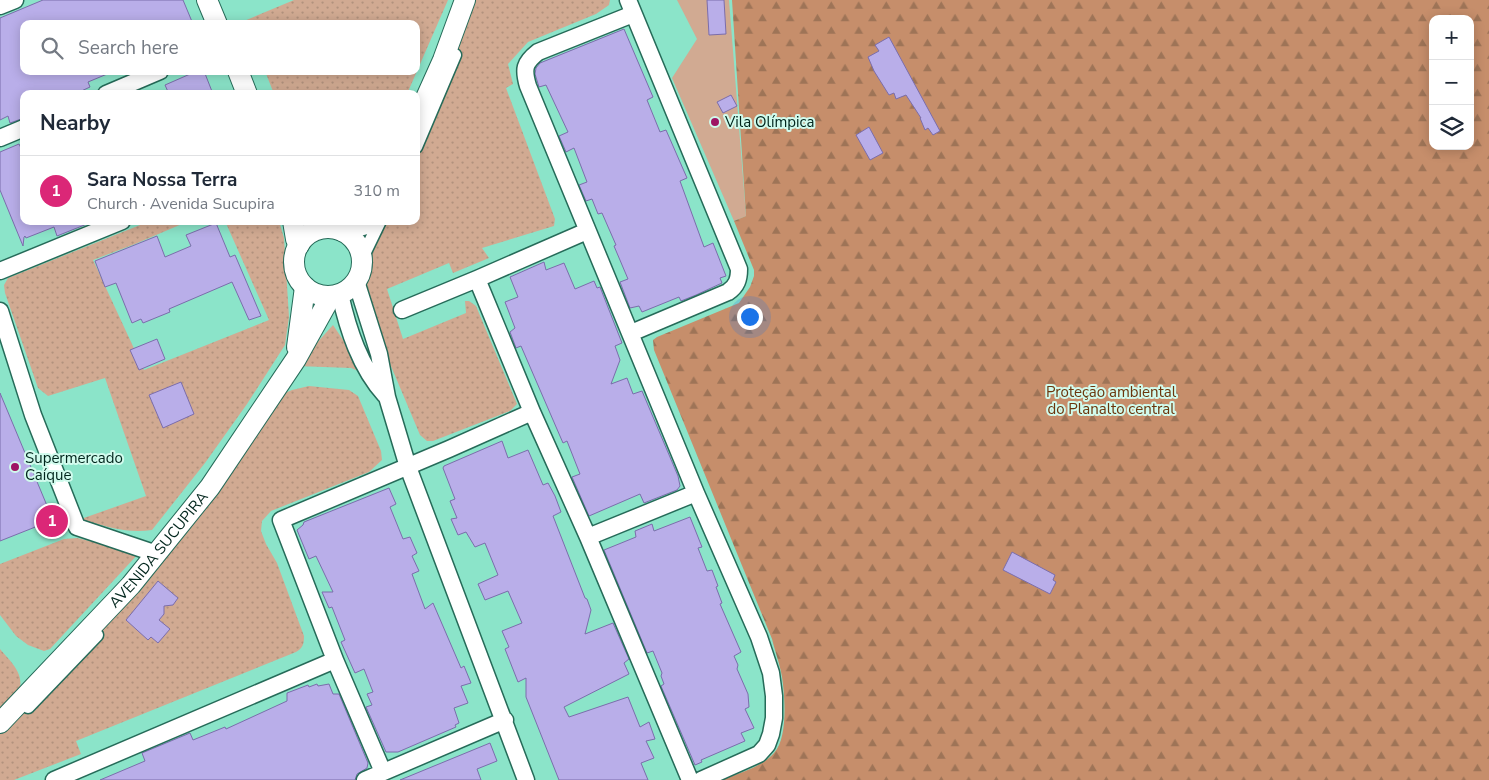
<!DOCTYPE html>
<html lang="en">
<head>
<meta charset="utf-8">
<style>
  body { margin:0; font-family:"Nunito Sans",sans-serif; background:#f6f6f7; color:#1f2937 }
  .controls { position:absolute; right:15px; top:15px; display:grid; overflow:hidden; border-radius:10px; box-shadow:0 2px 12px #0003 }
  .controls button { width:45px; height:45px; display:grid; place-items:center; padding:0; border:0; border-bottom:1px solid #e0e1e3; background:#fff; color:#1f2937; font:25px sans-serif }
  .you { position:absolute; left:749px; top:316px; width:18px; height:18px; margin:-12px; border:4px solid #fff; border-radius:50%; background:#1a73e8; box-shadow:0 0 0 8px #1a73e833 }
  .badge { display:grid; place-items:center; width:32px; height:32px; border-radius:50%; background:#db2777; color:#fff; font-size:16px; font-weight:700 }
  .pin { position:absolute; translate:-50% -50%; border:2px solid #fff; box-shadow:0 1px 5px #0006 }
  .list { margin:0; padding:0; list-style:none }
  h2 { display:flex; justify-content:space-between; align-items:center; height:65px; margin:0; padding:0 20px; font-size:21px }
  h2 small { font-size:16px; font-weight:400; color:#747a83 }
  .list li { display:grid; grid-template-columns:32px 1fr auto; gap:15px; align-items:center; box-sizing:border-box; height:70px; padding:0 20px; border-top:1px solid #e0e1e3 }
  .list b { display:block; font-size:19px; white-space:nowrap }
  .list p { margin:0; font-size:16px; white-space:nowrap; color:#747a83 }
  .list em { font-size:16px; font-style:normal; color:#747a83 }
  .icon { flex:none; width:28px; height:28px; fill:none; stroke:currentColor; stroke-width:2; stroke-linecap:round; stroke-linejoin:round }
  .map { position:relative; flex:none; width:1489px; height:780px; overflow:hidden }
  .search { position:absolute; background:#fff; box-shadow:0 2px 12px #0003; left:20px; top:20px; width:400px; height:55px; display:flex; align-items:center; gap:12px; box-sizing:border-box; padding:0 18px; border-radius:10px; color:#747a83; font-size:19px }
  .panel { position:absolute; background:#fff; box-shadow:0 2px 12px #0003; left:20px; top:90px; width:400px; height:135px; border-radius:10px }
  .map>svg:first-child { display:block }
</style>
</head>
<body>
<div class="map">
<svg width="1489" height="780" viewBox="0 0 1489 780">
  <defs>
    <pattern id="forest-firs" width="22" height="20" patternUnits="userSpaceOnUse" patternTransform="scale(1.25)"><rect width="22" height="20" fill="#c68e6b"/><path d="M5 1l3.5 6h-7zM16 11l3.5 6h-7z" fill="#9e7457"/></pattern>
    <pattern id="park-dots" width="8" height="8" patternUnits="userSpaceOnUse" patternTransform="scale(1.25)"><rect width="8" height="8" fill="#d1aa92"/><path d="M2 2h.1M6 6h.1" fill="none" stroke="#b2927d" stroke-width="1.8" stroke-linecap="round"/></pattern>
  </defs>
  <rect width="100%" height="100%" fill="#8be4c9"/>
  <path fill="#d1aa92" d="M677,0H729L746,216L734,221L672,78L697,39Z"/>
  <path fill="url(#forest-firs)" fill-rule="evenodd" d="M732,0H1489V780H722C739,773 762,767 774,753C788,738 785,697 782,677C780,664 775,652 772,639L654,350L653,340L657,337L739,303L750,287L754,276V270L734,221L746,216ZM1433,19H1470V146H1433Z"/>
  <path fill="url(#park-dots)" d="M294,0H448L407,94H274L265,71H416V24H246L244,21Z
    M475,0H610L609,5L596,14L528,42L508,64L513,84L506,88L555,219L554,226L482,248L489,258L453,273L449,263L387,289L403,339L466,313L465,301H469L476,306L517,404L510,411L433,441H427L420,435L388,359L362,283L380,221H416V147Z
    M150,221H189L135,244L93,260L144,370L269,320L225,221H279L284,238L289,317L285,345L247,404L205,463L152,530C127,534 104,526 81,519L146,496L105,378L48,396L38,388L5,293L4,285L8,278Z
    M333,325L366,374L351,368L296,366Z
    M309,386L349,390L358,396L381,451L382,460L369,472L271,511L262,521L261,531L266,544L277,563L304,636C304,644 303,648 296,652L76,741L81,754L14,780H0V729L280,395L292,390Z
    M77,538L139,553L50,649L44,651L28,645L16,636L0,615V564L64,539Z
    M0,649C9,660 27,675 18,692C15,698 5,704 0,709Z"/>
  <path fill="#b9aee9" stroke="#7b6dab" d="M43,0H183L193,24H24V71L112,72L88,82L90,87L75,94H24V118L10,123L8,116L0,120V18Z
    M707,0H724L726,34L709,35Z
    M624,29L653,97L647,100L660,132L666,130L687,178L680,181L704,247L713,243L726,276L720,278L722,283L696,295L681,301L679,297L642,312L639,306L630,308L620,282L628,279L614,246L616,245L602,213L598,214L592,199L586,201L579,185L587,182L574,148L566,152L559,136L568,132L546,85L539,87L535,74L536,68L540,63Z
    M889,37L940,131L933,135L928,128L925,130L920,118H921L906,95L896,99L894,93L889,95L874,71L868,57L879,51L875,45Z
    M197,71H204L213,94H169L165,85Z
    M731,95L737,106L723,113L717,102Z
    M869,127L883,153L870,160L856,135Z
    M19,144L24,154V221L92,222L57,236L54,227L26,238L25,236L24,237L23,246L0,190V152Z
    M216,223L230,257L235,255L261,316L249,320L232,282L169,309L170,312L143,323L141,319L132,323L116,283L105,287L95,261L157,236L165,257L191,246L186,235Z
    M544,262L546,270L564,263L575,289L594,281L597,288L600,287L622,343L615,346L620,360L611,384L627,378L633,394L642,391L678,476L680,486L677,490L644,503L640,494L589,516L572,477L580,474L567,441L563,443L521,346L516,348L510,332L515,328L505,302L518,297L510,277Z
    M157,339L165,359L139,370L130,350Z
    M181,382L194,414L163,428L149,395Z
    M0,393L53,520L0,541Z
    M502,441L508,458L528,450L543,485L548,483L555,496L561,512L553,516L585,598L587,599L591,610L585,634L613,623L629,659L624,663L629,674L564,707L569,717L628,697L640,727L649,722L655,739L646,741L654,758L641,763L648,780H559L526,697V678L518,682L505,649L509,647L502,631L522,623L508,591L485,600L478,584L498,575L485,543L475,547L466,532L458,535L451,519L457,518L450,501L455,499L443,468L444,466Z
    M389,488L396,504L390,507L403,539L410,537L417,553L412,556L419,571L412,574L425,609L433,603L461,668L464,666L471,683L461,686L468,703L454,708L459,723L455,725L456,727L398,752H386L366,707L372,705L367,694L373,692L364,669L355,673L341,642L345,640L332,607L329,608L322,592H333L316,556L309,559L297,530L303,525L304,522Z
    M690,517L702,547L698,548L707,571L712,570L718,586L716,587L722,603L720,604L741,652L734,656L738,665L737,669L748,694L749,707L745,709L754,728L741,733L745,741L701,760L702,762L695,765L661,686L664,684L661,676L662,673L653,651L647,653L604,550L636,537L635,531L652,524L654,531Z
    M1012,552L1055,575L1053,580L1056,582L1050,594L1003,570Z
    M158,581L178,598L173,605L164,606V614L159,620L170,629L158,643L151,637L148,640L126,620Z
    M317,684L318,686L329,684L333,694H339L368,763L367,768L357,774L355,780H100L145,761L142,753L190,733L193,740L225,727L226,729L287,701V693L308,685L309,687Z
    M490,743L497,761L477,769L481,780H400Z"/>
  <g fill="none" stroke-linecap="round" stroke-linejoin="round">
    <defs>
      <path id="pedestrian" d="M416,147L455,55
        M357,288L364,270L365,252L380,221
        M28,707L97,635"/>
      <path id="minor" d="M628,0L739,269C739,279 737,286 728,292L631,333
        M0,6L15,0
        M633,14L538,52C524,63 523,69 528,86L696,493L759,637L771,673L774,696V718L771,734L767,745L759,754L701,780
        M106,94L160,71
        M0,138L24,128
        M0,271L122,221
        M477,279L532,412L588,537L690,780
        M356,281L379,354L387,397L408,467L526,780
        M340,294C348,330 360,367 385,395
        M402,310L477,279L587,231
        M0,311L33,415L77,527L157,554
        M588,537L696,493
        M335,660L383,772
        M54,780L335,660L281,520L449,449L532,412
        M365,780L505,720"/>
      <g id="tertiary">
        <path d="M207,0L217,24"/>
        <path d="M238,71L247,94"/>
        <path d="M416,120L443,60L465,0"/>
        <path d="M293,221L296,239L299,245"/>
        <circle cx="328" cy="262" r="34"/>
        <path d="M342,231L370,223"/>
        <path d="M297,347L305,287"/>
        <path id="s1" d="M0,723L131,585L210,487L296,359L331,296"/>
      </g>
    </defs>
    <use href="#pedestrian" stroke="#266b59" stroke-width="15"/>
    <use href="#minor" stroke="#266b59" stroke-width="19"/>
    <use href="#tertiary" stroke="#266b59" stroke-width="22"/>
    <use href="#pedestrian" stroke="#fff" stroke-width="12"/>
    <use href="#minor" stroke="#fff" stroke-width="16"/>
    <use href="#tertiary" stroke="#fff" stroke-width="20"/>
  </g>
  <g fill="#9e1563" stroke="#d1fbed" stroke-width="2">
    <circle cx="715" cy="122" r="5"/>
    <circle cx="15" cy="467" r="5"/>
  </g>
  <g text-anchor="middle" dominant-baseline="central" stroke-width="4" stroke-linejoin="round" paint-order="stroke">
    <g font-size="15" fill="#00251c" stroke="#d1fbed" text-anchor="start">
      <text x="725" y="122">Vila Olímpica</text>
      <text x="25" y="458">Supermercado<tspan x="25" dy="17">Caíque</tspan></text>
    </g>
    <g font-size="15" fill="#6a350b" stroke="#d1fbed">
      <text x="1111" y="392">Proteção ambiental<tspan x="1111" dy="17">do Planalto central</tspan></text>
    </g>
    <g font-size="15" fill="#00251c" stroke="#d1fbed">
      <text stroke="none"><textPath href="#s1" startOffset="235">AVENIDA SUCUPIRA</textPath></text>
    </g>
  </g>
</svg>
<div class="controls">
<button>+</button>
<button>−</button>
<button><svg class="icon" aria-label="layers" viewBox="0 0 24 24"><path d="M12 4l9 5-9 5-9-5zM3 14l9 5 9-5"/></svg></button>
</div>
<div class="you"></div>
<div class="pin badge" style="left:52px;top:521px">1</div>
<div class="search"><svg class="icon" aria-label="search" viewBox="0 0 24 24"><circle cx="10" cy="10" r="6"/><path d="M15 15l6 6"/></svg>Search here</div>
<section class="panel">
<h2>Nearby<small></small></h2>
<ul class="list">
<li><span class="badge">1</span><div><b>Sara Nossa Terra</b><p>Church · Avenida Sucupira</p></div><em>310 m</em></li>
</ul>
</section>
</div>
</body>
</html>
